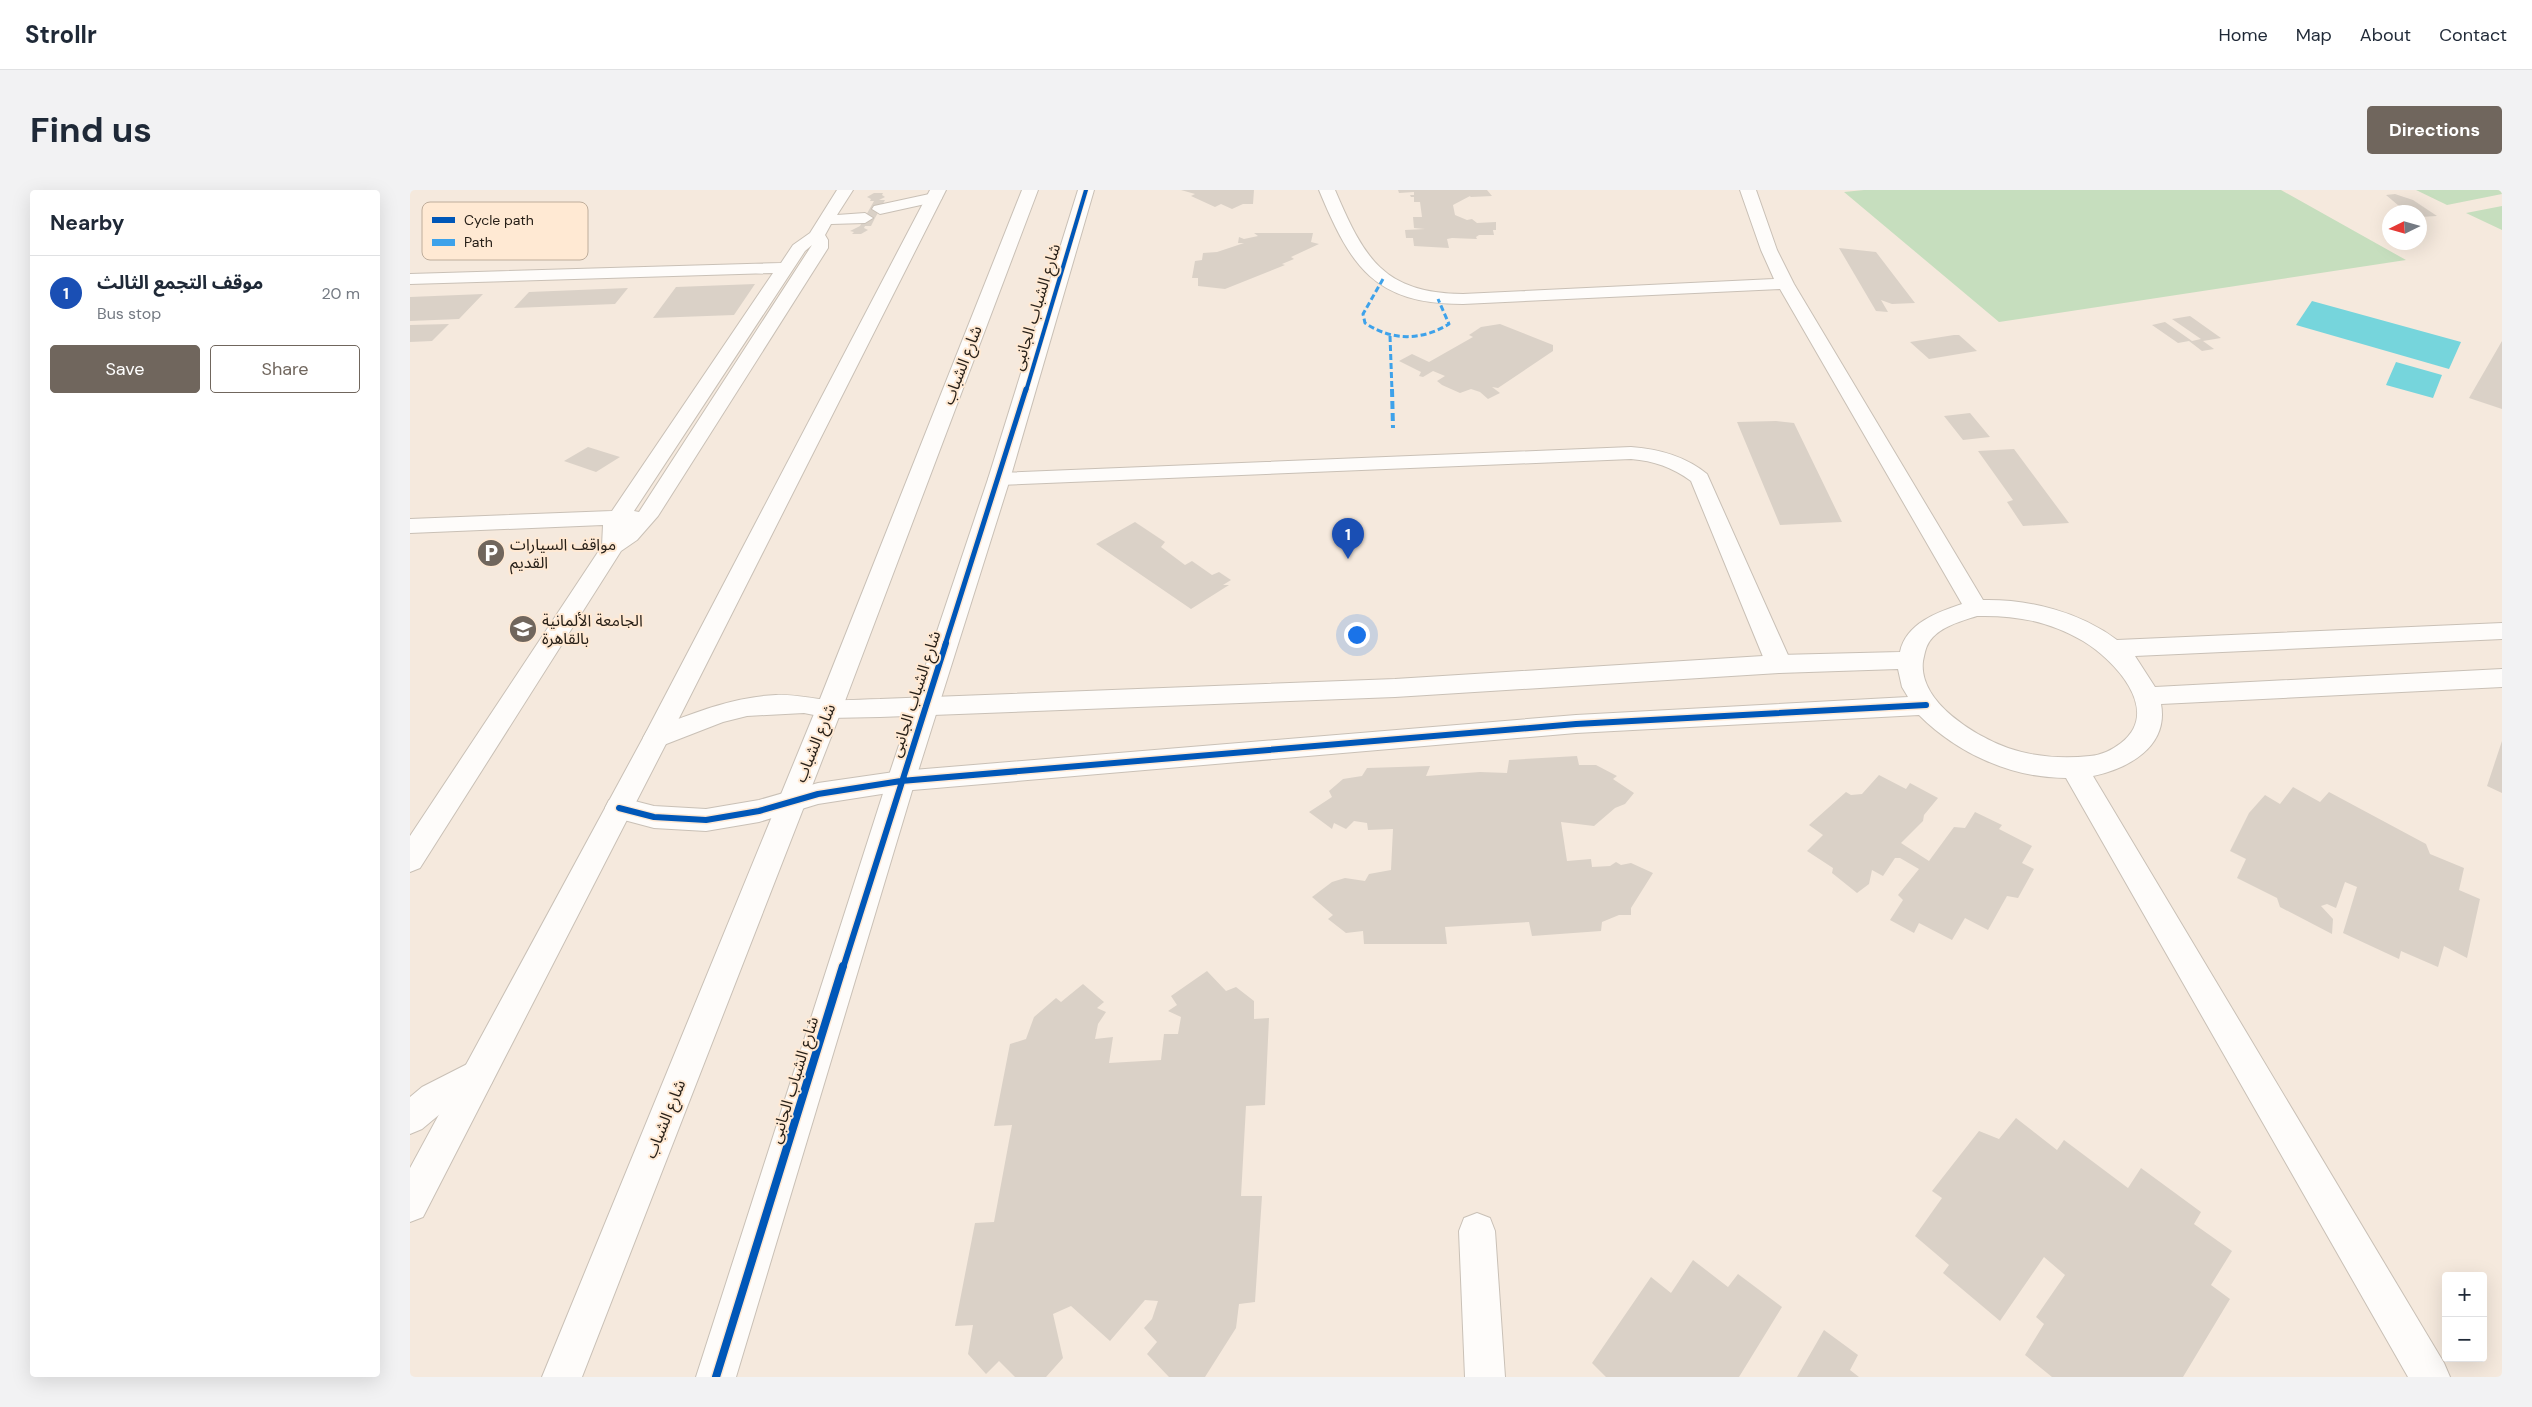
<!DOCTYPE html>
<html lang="en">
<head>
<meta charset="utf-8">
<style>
  body { margin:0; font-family:"DM Sans","Noto Sans Arabic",sans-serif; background:#f2f2f3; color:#1f2937 }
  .controls { position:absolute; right:15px; bottom:15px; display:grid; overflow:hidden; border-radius:5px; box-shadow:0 5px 20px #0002 }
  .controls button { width:45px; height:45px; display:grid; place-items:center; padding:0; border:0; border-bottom:1px solid #e0e1e3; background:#fff; color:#1f2937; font:25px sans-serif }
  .compass { position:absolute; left:1972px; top:15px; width:45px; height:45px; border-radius:50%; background:#fff; box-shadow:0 5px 20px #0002; rotate:265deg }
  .you { position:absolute; left:946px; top:444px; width:18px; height:18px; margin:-12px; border:4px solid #fff; border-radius:50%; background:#1a73e8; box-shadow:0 0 0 8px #1a73e833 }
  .badge { display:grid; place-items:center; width:32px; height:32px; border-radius:50%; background:#70665d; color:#fff; font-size:16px; font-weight:700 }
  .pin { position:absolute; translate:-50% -41px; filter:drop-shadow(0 1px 2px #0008) }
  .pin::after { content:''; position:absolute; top:26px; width:18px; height:15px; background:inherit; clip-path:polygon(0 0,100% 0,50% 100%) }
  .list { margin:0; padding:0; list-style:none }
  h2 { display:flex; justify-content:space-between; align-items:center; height:65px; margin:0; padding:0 20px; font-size:21px }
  h2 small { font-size:16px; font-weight:400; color:#747a83 }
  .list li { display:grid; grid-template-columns:32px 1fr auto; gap:15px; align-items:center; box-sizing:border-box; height:75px; padding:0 20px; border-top:1px solid #e0e1e3 }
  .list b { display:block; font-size:19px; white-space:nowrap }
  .list p { margin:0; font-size:16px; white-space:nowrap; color:#747a83 }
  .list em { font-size:16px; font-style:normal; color:#747a83 }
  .actions { display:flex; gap:10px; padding:15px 20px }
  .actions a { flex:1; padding:11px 0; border:1px solid #70665d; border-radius:5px; text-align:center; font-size:18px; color:#70665d }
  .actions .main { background:#70665d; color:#fff }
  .map { position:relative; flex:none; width:2092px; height:1187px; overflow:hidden; border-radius:5px }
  header { display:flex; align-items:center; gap:30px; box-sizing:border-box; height:70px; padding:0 25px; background:#fff; border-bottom:1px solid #e0e1e3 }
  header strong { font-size:24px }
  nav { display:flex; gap:28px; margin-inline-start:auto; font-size:18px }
  .intro { display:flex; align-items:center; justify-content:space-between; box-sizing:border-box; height:120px; padding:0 30px }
  h1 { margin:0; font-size:35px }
  .button { padding:12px 22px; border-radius:5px; background:#70665d; color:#fff; font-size:18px; font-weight:700 }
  main { display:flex; gap:30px; padding:0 30px }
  aside { flex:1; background:#fff; border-radius:5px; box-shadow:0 5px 20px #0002 }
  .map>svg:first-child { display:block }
</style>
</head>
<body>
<header>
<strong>Strollr</strong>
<nav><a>Home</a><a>Map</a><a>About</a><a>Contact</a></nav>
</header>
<div class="intro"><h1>Find us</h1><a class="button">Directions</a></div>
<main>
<aside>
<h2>Nearby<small></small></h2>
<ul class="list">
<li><span class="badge" style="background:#1a4fb4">1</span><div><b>موقف التجمع الثالث</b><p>Bus stop</p></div><em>20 m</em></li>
</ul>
<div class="actions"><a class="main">Save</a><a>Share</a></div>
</aside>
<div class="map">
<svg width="2092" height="1187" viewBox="0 0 2092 1187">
  <rect width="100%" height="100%" fill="#f5e9dd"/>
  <path fill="#c6debe" d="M1454,0H1871L1996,70L1589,132L1434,2Z
    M2006,0H2092V4L2037,15Z
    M2092,16V40L2056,23Z"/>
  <path fill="#76d5dc" d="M1902,111L2051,152L2039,179L1886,135Z
    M1986,172L2032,185L2023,208L1976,195Z"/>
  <path fill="#dad1c7" d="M771,0H844L843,14H833L822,19L811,14L805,17L781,6L785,4Z
    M988,0H1077L1082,6L1061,7L1058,5L1060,6L1043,15L1045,25L1057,30L1062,29L1067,33L1086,32V40H1083L1084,45H1069L1066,47L1067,49L1042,48L1037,49L1039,58L1004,56L1003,48H996L995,40L1015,39L1004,38L1003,27H1012L1010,12H1004V7H1001L1000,5H1004V2L989,3Z
    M464,3H473L472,5L475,7L469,10H475L465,28L461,36H455L454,38L458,40L451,44H442L444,42L440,41L450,36L464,11H460L461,9L457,7Z
    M1985,4L2003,10L2027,26L2010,27V22L1995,21L1976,5Z
    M844,43H903L901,52L909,54L881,67L884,69L872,74L875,75L815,99L788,96V88H782L785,71L792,70L793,63L807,62L834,53H828L829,47L834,49L848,46Z
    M1429,58L1466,62L1505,113L1482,114L1471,110L1478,122L1466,121Z
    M345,94L324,125L243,128L266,97Z
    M218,98L205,114L104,118L119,102Z
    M73,104L49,129L0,131V107Z
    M1780,126L1811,148L1793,151L1804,159L1792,161L1779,151L1768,153L1742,135L1755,132L1782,151L1791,149L1762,129Z
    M39,134L22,151L0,152V135Z
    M1090,134L1143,155V161L1088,198L1082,197L1090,203L1078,209L1070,202L1061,199L1050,203L1032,195L1027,191L1035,186L1023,181L1013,187L1009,186L1011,182L989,171L1002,164L1019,172L1063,147L1059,145L1071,137Z
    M1544,145H1549L1567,161L1519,169L1500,152Z
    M2092,151V219L2059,208Z
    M1560,223L1580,247L1553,250L1534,226Z
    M1366,231L1384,233L1432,332L1370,335L1327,232Z
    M178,257L210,267L186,282L154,271Z
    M1604,259L1659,333L1613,336L1597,312L1603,310L1568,261Z
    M725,332L755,352L751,357L775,375L782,371L802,385L809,382L821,390L813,395H819L781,419L686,354Z
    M2092,551V603L2077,596Z
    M1167,566L1169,575H1186L1207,586L1203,589L1224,603L1215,614L1205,618L1184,636L1151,632L1157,671L1181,669L1182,677L1200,676L1206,672L1211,675L1221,673L1243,683L1221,718V725H1209L1192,732L1191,741L1122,746L1119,732L1035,737L1037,754H954L953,741L936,743L918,729L923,725L902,707L922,692L935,688L955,691L959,684L981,680L983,639L958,640L957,633L944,631L936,639L924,633L922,639L899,622L922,607L919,601L933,589L952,586L957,578L1020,576L1016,586L1070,582L1097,583L1099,570Z
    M1469,585L1496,599L1500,593L1528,608L1514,625L1513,631L1491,653L1519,671L1544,637L1555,638L1565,622L1592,635L1589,639L1622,656L1612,673L1624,679L1608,708L1597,706L1578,740L1555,728L1542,750L1509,733L1504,743L1480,730L1493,710L1488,705L1509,679L1490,668H1485L1473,686L1462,680L1459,694L1447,703L1422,683L1423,678L1397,661L1413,645L1399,635L1436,602L1441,605L1452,604Z
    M1883,597L1910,612L1919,602L2016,654L2020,664L2054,678L2049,700L2070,709L2057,768L2034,756L2028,777L1991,761L1989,769L1933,743L1947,697L1935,692L1926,718L1917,714L1911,716L1923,729L1922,744L1870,717L1867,708L1827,688L1836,669L1820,661L1839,623L1855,605L1870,614Z
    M797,781L816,801L826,797L844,811V829L859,828L855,915L836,916L831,1006H852L845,1112L829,1114L826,1138L795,1187H759L737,1164L747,1152L734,1138L742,1129L748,1111L735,1110L700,1151L661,1116L643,1124L653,1168L636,1187H605L589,1171L576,1184L558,1164L563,1135L545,1136L565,1033L584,1032L602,935L584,936L600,854L616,849L624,827L646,808L651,812L673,794L694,812L687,818L696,822L688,834L685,849L703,847L699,873L751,870L754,844H768L771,827L758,821L767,815L761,806Z
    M1606,928L1647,960L1654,950L1718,998L1731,978L1791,1022L1784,1034L1822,1061L1801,1095L1820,1109L1773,1187H1642L1615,1165L1634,1134L1626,1127L1655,1085L1634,1067L1590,1131L1533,1083L1539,1075L1505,1046L1532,1008L1522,1001L1569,941L1589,949Z
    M1283,1070L1318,1097L1328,1084L1372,1117L1329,1187H1196L1182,1173L1241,1087L1261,1103Z
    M1414,1140L1448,1165L1440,1180L1449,1187H1387Z"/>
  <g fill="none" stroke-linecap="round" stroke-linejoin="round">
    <defs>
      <path id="service" d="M427,0H443L427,25L455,23L463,28L455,33L421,34L415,45L418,50V58L248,326L227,350L211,361L10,678L0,682V646L192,356L193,335L0,343V329L202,321L363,83L0,94V84L371,73L383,55L400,43ZM402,55L229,322L224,321L395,61Z
        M524,3L532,8L529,11L470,24L462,19L464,16Z
        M1221,257C1249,259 1275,266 1297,284L1382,474L1378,480L1369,483L1360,480L1356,474L1281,291C1262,277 1244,271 1221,269L589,295L581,294L578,289L581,284L589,283Z
        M69,868L81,872L86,883L81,894L36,919L12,939L0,944V907L12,897Z"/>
      <path id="minor" d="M909,0H925C954,68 973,103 1053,104L1364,89L1351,60L1330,0H1346L1367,60L1384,94L1573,410C1619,409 1670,422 1707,450L2092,433V449L1725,466L1745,497L2092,479V497L1751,514C1759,557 1717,579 1683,586L2034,1173L2040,1187H1998L1656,588C1601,588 1547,563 1509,525L1166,543L491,601L408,614L349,632L296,641L244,638L199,626L195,618L199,610L209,607L244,616L296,619L349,610L408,593L491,581L1166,525L1498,507L1492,497L1488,479L1369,483L985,507L470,527L419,528L394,523L337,526L313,532L246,558L237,555L233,548L237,541C279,525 320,507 366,505C385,504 401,509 420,510C436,511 453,509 470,509L985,489L1369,465L1490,462C1496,433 1528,422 1552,414L1370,99L1053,114C964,114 941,77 909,0ZM1567,426C1605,425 1639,431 1673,451C1703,469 1753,520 1711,553C1702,560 1692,565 1680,566C1653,569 1624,567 1598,558C1565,546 1508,512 1513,471C1515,462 1516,454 1523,447C1535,435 1552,431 1567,426Z
        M1067,1023L1080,1028L1085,1041L1095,1187H1055L1049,1041L1054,1028Z"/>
      <path id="tertiary" d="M668,0H684L600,289L505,591L326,1187H286L477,591L578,289Z"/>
      <path id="secondary" d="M520,0H536L259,548L13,1027L0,1032V978L233,548Z
        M612,0H628L432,519L172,1187H132L406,519Z"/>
    </defs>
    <use href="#service" stroke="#c9c0b6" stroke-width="2"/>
    <use href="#minor" stroke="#c9c0b6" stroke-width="2"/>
    <use href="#tertiary" stroke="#c9c0b6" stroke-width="2"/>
    <use href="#secondary" stroke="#c9c0b6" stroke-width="2"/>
    <use href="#service" fill="#fefcfa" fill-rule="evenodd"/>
    <use href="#minor" fill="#fefcfa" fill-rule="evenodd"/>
    <use href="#tertiary" fill="#fefcfa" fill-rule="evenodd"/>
    <use href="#secondary" fill="#fefcfa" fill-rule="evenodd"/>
    <path stroke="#3ea2ea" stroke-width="3" stroke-dasharray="6 3" stroke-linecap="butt" d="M973,89L953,124L955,133C982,151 1011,151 1039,134L1028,109
      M980,146L982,201"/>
    <path stroke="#3ea2ea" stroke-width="4" stroke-dasharray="8 4" stroke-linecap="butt" d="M982,199L983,238"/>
    <defs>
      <path id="cycleway-far3" d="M616,201L676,0"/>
      <path id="cycleway-far2" d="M535,455L616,199"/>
      <path id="cycleway-far1" d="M209,618L244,627L296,630L349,621L408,604L491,591L1166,534L1516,515
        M433,778L536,453"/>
      <path id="cycleway" d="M306,1187L433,776"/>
    </defs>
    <use href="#cycleway-far3" stroke="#ffe9d3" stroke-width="5.5"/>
    <use href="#cycleway-far2" stroke="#ffe9d3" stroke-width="8"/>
    <use href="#cycleway-far1" stroke="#ffe9d3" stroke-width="9"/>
    <use href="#cycleway" stroke="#ffe9d3" stroke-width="11"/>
    <use href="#cycleway-far3" stroke="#0057b8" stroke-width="4"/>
    <use href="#cycleway-far2" stroke="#0057b8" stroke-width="5"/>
    <use href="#cycleway-far1" stroke="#0057b8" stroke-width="6"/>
    <use href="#cycleway" stroke="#0057b8" stroke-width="8"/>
  </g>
  <defs>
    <symbol id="parking-disc" viewBox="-11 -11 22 22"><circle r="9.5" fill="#70665d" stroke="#ffe9d3"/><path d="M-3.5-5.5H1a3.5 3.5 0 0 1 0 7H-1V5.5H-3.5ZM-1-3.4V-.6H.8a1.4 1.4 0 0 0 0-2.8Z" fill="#fff"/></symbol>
    <symbol id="university-disc" viewBox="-11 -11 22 22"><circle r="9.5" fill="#70665d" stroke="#ffe9d3"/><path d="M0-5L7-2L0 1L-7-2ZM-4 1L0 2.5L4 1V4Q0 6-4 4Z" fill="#fff"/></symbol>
  </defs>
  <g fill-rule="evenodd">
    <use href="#parking-disc" x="65" y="347" width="32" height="32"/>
    <use href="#university-disc" x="97" y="423" width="32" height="32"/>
  </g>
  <g text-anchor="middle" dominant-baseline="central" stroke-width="4" stroke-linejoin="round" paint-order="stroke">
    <g font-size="16" fill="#282018" stroke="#ffe9d3">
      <text transform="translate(626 117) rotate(-73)">شارع الشباب الجانبى</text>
      <text transform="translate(552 175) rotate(-69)">شارع الشباب</text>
      <text transform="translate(505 504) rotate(-72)">شارع الشباب الجانبى</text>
      <text transform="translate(405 553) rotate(-68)">شارع الشباب</text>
      <text transform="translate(384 890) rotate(-73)">شارع الشباب الجانبى</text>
      <text transform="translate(255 929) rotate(-68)">شارع الشباب</text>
    </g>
    <g font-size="16" fill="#282018" stroke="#ffe9d3" text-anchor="start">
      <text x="100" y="354">مواقف السيارات<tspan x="100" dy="18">القديم</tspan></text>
      <text x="132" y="430">الجامعة الألمانية<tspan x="132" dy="18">بالقاهرة</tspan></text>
    </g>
  </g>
  <rect x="12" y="12" width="166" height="58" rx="8" fill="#ffe9d3" stroke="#bead9b" stroke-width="1"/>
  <rect x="22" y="27" width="23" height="6" fill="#0057b8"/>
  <rect x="22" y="49" width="23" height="7" fill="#3ea2ea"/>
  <g font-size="14" fill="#282018">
    <text x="54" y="35">Cycle path</text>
    <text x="54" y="57">Path</text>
  </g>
</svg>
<div class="controls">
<button>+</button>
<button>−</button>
</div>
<svg class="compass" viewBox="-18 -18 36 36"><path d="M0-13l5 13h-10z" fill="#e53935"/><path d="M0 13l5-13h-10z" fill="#747a83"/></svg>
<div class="you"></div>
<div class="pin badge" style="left:938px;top:369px;background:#1a4fb4">1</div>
</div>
</main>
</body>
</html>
